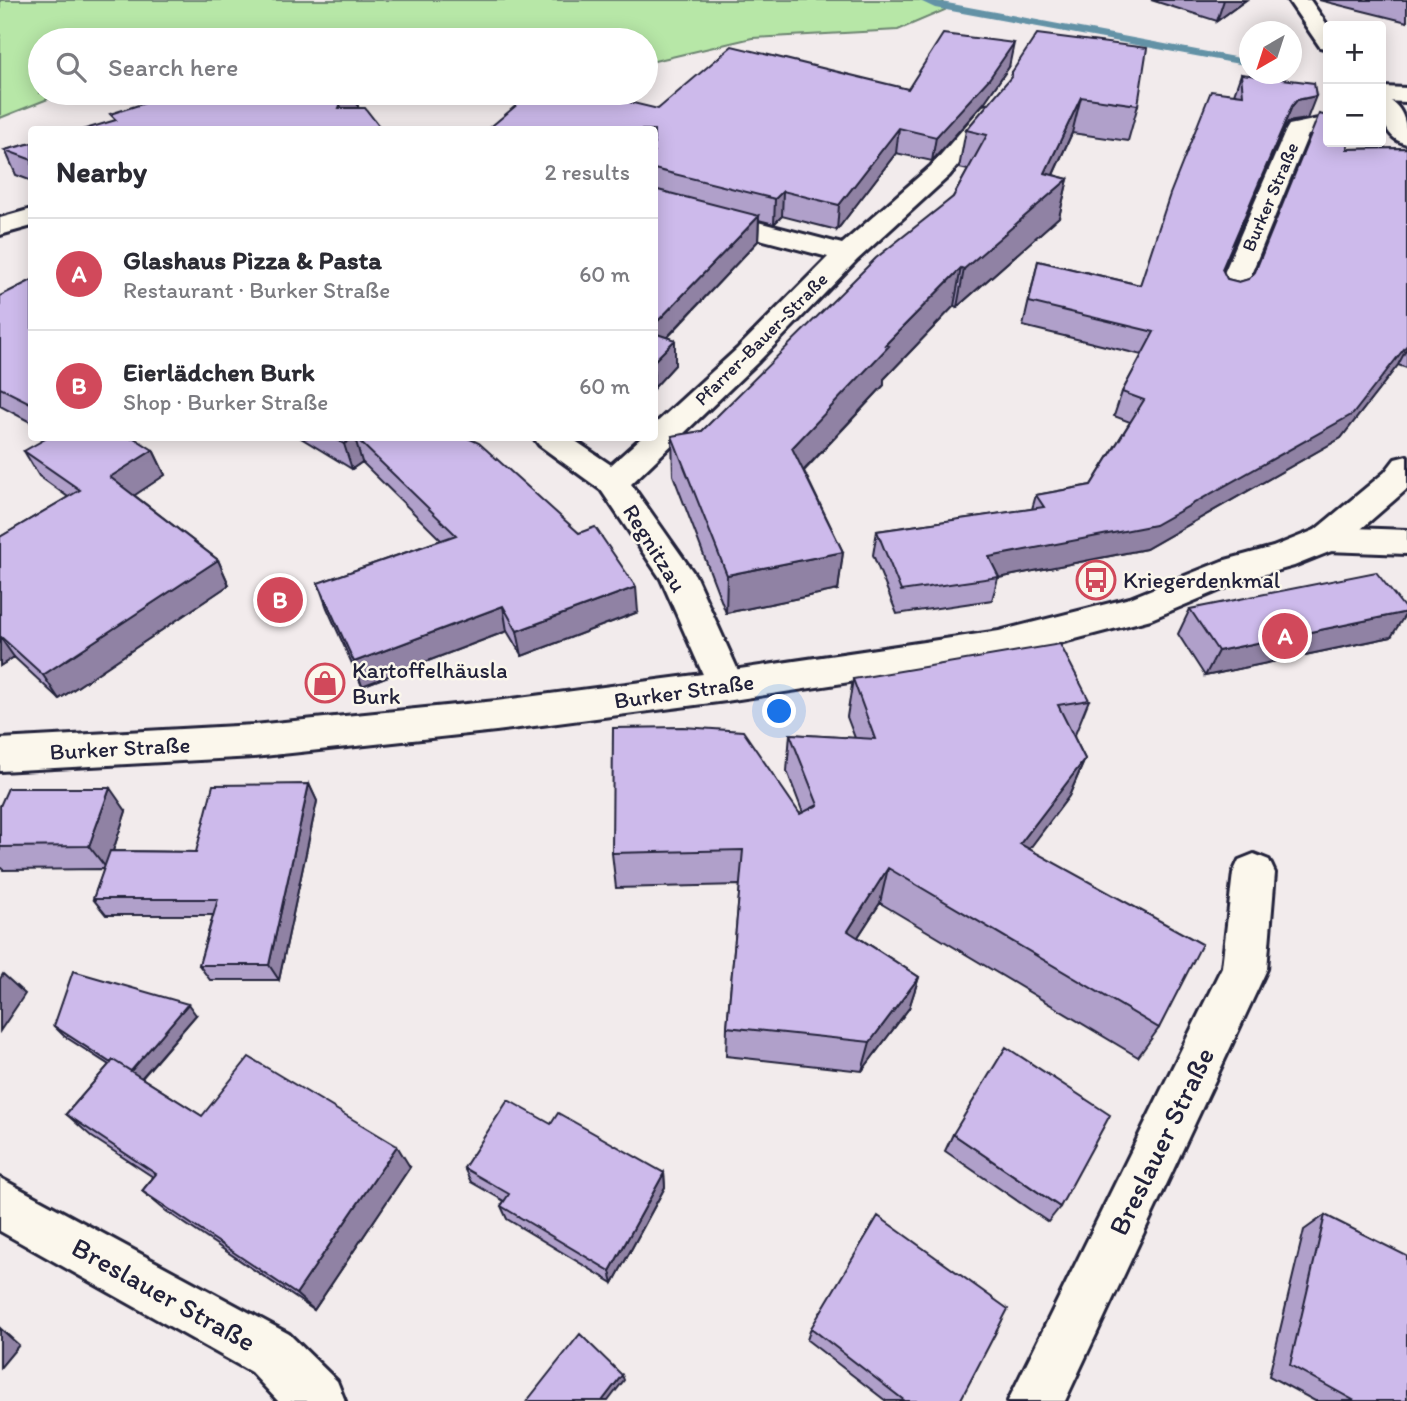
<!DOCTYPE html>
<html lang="en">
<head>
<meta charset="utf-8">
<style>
  body { margin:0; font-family:Itim,sans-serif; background:#f7f7f7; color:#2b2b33 }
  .controls { position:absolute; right:21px; top:21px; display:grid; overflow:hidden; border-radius:7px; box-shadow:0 4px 18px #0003 }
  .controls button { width:63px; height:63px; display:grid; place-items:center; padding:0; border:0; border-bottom:2px solid #e1e1e2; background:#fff; color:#2b2b33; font:35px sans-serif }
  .compass { position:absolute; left:1239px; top:21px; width:63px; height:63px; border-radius:50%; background:#fff; box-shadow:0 4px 18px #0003; rotate:219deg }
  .you { position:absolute; left:780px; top:712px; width:24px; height:24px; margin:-18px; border:5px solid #fff; border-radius:50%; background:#1a73e8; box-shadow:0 0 0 10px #1a73e833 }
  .badge { display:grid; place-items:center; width:46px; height:46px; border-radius:50%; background:#d1495b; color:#fff; font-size:23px; font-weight:700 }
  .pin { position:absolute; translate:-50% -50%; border:4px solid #fff; box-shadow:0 2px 7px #0006 }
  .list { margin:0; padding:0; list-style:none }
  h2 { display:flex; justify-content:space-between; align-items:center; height:91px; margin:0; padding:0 28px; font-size:30px }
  h2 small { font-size:23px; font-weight:400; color:#7c7c81 }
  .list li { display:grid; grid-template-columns:46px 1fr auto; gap:21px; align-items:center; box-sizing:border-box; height:112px; padding:0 28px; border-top:2px solid #e1e1e2 }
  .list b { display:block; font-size:26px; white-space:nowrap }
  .list p { margin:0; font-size:23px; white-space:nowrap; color:#7c7c81 }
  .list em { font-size:23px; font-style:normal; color:#7c7c81 }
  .icon { flex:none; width:38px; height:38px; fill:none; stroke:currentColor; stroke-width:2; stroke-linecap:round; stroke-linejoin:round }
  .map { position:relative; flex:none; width:1407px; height:1401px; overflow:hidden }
  .search { position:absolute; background:#fff; box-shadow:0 4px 18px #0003; left:28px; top:28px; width:630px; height:77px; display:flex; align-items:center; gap:18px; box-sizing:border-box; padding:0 24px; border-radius:38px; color:#7c7c81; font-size:26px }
  .panel { position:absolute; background:#fff; box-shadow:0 4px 18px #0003; left:28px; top:126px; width:630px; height:315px; border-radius:7px }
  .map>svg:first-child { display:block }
</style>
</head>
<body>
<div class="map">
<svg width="1407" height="1401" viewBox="0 0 1407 1401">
  <rect width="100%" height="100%" fill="#f2ebec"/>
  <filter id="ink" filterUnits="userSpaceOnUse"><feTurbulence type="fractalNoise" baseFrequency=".0143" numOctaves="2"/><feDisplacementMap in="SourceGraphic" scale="14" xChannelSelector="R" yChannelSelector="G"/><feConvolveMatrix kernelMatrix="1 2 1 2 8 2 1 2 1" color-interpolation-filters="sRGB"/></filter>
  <g filter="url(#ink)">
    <path fill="#b7e7a7" stroke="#6c8471" stroke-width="2" d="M0,0H943L945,10L898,30L752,38L646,63V40H40V93H63L0,118Z"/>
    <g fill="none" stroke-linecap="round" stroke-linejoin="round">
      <path fill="#6392a6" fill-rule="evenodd" d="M918,0H931L1250,60V66L935,8Z"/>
      <defs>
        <path id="minor" d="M1381,87L1407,88V102L1381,101Z
          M991,104L999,106L1003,111L949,176L857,260L759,361L631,484L695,575L745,686L739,697L726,701L713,697L661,579L601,490L539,445L534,438H571L611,465L641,438H654V425L737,349L828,257L654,211V195L842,244L931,166L983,106Z
          M1328,117V131L1308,135L1243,294L1239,300L1229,303L1219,300L1215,294L1286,130L1289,125Z
          M32,209V226L0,235V218Z
          M1327,527L1407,530V554L1327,551L1315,548L1310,539L1315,530Z
          M1254,854L1269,860L1275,873L1267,969L1260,984L1065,1401H1008L1222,967L1233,873L1239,860Z
          M0,1178L289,1334L337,1381L345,1401H278L251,1372L0,1231Z"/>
        <path id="secondary" d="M1288,0H1310L1328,26V49L1320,47Z
          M1381,97C1404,103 1407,124 1407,144C1385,139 1380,116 1381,97Z
          M1407,456V489L1339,548L1294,566L1244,580L1151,619L999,659L726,701L496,731L254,757L0,771V739L254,725L496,701L726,671L999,631L1130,598L1222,561L1273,547L1315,530L1385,472L1395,459Z"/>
      </defs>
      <use href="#minor" stroke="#22223b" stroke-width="6"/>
      <use href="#secondary" stroke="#22223b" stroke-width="6"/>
      <use href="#minor" fill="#fbf7ec" fill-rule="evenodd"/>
      <use href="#secondary" fill="#fbf7ec" fill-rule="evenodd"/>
    </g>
    <path fill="#b0a0ca" stroke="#22223b" stroke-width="2" d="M1151,0H1246L1217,21Z
      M1319,0H1407V22Z
      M1009,67L984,103L932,161L896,153L837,230L782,216L774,224L759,220L758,241L668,337L675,340V365L654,388V130L658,109L908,89Z
      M1012,72L1138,105L1128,141L1072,133L1053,175L1068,179L1059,217L957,307L954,306L884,379V385L804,471L843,552L838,590L726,613L673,475L672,436L702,431L953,197L968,170L959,168L966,130L1011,78Z
      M1241,74L1307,119L1288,122L1284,129L1222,270L1227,279L1239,282L1249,279L1347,149L1407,148V368L1398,365L1341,438L1146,549L998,578L992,600L897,614L873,555L877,531L1032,509L1036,495L1091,485L1130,422L1114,416L1122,392L1142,355L1023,326L1038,261L1140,285L1234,94Z
      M32,143V181L16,175L5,150Z
      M32,280V423L0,406V296Z
      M301,438H468L638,612L522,656L507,631L362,686L327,608L318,583L441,540L362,462L352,469Z
      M153,450L165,475L134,495L218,560L229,585L59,699L14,657L0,666V537L68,497L39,476L24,451Z
      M1190,609L1391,637L1205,676L1178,634Z
      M853,679L1089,700L1074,737L1085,759L1069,796L1029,849L1159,1028L1138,1057L880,903L858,937L919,977L909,1008L862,1071L726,1056L727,1027L740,885L616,888L612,853L803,813L787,771L790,734L855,738L847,717Z
      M309,784L317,801L279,980H210L199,965L213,915H106L93,899L104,869L3,870L0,867V806L126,811L113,851L196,852Z
      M196,1015L142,1078L202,1116L410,1167L314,1310L166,1211L142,1191L153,1177L92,1137L66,1114L109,1065L64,1036L54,1026Z
      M551,1124L664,1173L665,1187L613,1283L507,1219L501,1206L504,1201L471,1182L464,1168Z
      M953,1134L1060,1207L1048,1222L945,1151Z
      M1325,1215L1407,1401H1315L1269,1376L1304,1230Z
      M811,1328L960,1401H886L807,1340Z"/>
    <path fill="#9082a4" stroke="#22223b" stroke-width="2" d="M1224,0H1246L1217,21Z
      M1014,43L1009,67L984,103L932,161L936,137Z
      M356,96L361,121L339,108L343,98Z
      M1316,96L1307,119L1288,122L1284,129L1213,293L1222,269L1292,106L1297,100Z
      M1081,97L1072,133L1040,203L1068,179L1059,217L957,307L964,269L1045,173Z
      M899,128L896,153L837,230L839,205Z
      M783,191L782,216L774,224L775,199Z
      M759,216L758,241L654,351V325Z
      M961,268L954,306L884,379V385L789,486L792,448L885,345Z
      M675,340V365L654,388V361Z
      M1407,345V348L1398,365L1341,438L1146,549L998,578L989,557Z
      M353,438H355L362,462L352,469L344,444Z
      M153,450L165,475L123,503L110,477Z
      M843,552L838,590L726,613L727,575Z
      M218,560L229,585L59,699L43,675Z
      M636,587L638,612L522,656L517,631Z
      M503,606L507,631L362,686L354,662Z
      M1407,612L1391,637L1205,676L1218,651Z
      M0,637L14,657L0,666Z
      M1085,759L1069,796L1007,879L1020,844Z
      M309,784L317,801L279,980L269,965Z
      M110,788L126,811L107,869L89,846Z
      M888,868L880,903L841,963L848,931Z
      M3,974L25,994L0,1031V979Z
      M919,977L909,1008L862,1071L870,1042Z
      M188,1004L196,1015L137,1083L128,1074Z
      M397,1146L410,1167L314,1310L296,1294Z
      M664,1173L665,1187L613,1283L610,1271Z
      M0,1328L19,1345L0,1368Z
      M622,1375L624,1380L608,1401H602Z"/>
    <path fill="#cdbaeb" stroke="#22223b" stroke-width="2" d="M943,34L1014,43L989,79L936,137L899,128L839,205L783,191L775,199L654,169V130H487L531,93H591L658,109L732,46L908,89Z
      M1037,34L1147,48L1138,105L1081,97L1045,173L1068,179L964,269L961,268L885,345L889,346L792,448L843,552L727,575L672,436L702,431L876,258L953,197L987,135L966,130L1012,76V72Z
      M1241,74L1314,83L1316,96L1297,100L1292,106L1222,269L1227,279L1239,282L1249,279L1255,272L1319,114L1328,116V142H1349L1347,149L1407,148V345L1353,414L1155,525L989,557L999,577L901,591L877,531L1044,507L1036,495L1091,485L1144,400L1122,392L1154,332L1029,302L1038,261L1140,285L1170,194L1211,91L1243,95Z
      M177,93H353L356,96L343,98L339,108H365L382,130H82L116,120L110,114Z
      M32,143V160L5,150Z
      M654,189L759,216L654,325Z
      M32,280V404L0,388V296Z
      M654,333L675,340L654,361Z
      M47,438H134L153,450L110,477L218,560L43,675L0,636V537L80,490L24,451Z
      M334,438H353L344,444Z
      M356,438H468L479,443L579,533L595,527L636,587L517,631L503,606L354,662L318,583L456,535Z
      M1376,572L1407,611V612L1218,651L1190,609Z
      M1060,644L1089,700L1058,705L1085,759L1020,844L1202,944L1159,1028L888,868L848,931L919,977L870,1042L727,1027L743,850L612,853L613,728L683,727L743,731L800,814L818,805L790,734L875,739L853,679Z
      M309,784L269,965H199L218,899H93L110,851L196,852L213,785Z
      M8,788H110L89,846L0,847V806Z
      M73,971L188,1004L131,1071L113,1060L111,1063L54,1026Z
      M1006,1047L1110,1115L1060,1207L953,1134Z
      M249,1057L397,1146L296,1294L142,1191L156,1174L66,1114L113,1060L202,1116Z
      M508,1100L551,1124L558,1113L664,1173L610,1271L501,1206L509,1194L464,1168Z
      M1325,1215L1407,1256V1401H1355L1290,1365Z
      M878,1216L1008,1309L960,1401H905L811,1328Z
      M580,1334L622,1375L602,1401H527Z"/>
  </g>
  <defs>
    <symbol id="bus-ring" viewBox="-11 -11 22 22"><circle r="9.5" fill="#fbf7ec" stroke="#d1495b" stroke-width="1.5"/><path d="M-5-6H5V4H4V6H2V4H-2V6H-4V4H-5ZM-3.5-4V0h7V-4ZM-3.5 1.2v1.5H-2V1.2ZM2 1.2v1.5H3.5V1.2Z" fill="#d1495b"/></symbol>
    <symbol id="shop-ring" viewBox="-11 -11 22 22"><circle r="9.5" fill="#fbf7ec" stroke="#d1495b" stroke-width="1.5"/><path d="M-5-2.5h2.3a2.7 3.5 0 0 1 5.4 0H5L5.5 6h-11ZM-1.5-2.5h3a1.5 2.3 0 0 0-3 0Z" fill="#d1495b"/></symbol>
  </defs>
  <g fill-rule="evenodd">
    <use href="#bus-ring" x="1074" y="558" width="44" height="44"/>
    <use href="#shop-ring" x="303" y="661" width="44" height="44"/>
  </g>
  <g text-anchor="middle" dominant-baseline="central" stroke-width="5" stroke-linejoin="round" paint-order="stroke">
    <g font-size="19" fill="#22223b" stroke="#fbf7ec">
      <text transform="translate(1270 197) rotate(-67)">Burker Straße</text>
      <text transform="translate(761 339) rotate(-45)">Pfarrer-Bauer-Straße</text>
    </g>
    <g font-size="23" fill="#22223b" stroke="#fbf7ec">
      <text transform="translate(655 548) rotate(58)">Regnitzau</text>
      <text transform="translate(684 691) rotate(-8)">Burker Straße</text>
      <text transform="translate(120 748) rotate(-3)">Burker Straße</text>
    </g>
    <g font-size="23" fill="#22223b" stroke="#fbf7ec" text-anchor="start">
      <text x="1123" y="580">Kriegerdenkmal</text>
      <text x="352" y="670">Kartoffelhäusla<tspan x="352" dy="26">Burk</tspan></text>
    </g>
    <g font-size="28" fill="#22223b" stroke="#fbf7ec">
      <text transform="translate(1161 1141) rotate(-64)">Breslauer Straße</text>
      <text transform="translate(164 1294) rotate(29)">Breslauer Straße</text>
    </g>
  </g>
</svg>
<div class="controls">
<button>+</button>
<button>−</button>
</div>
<svg class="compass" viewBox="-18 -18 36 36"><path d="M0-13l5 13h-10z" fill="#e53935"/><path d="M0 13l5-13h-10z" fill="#7c7c81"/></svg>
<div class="you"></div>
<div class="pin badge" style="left:1285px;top:636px">A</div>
<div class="pin badge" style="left:280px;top:600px">B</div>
<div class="search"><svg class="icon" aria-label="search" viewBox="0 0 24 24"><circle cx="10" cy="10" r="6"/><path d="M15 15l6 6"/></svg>Search here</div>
<section class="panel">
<h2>Nearby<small>2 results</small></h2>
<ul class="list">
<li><span class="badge">A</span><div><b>Glashaus Pizza &amp; Pasta</b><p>Restaurant · Burker Straße</p></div><em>60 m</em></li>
<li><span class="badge">B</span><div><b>Eierlädchen Burk</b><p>Shop · Burker Straße</p></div><em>60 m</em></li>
</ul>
</section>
</div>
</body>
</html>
